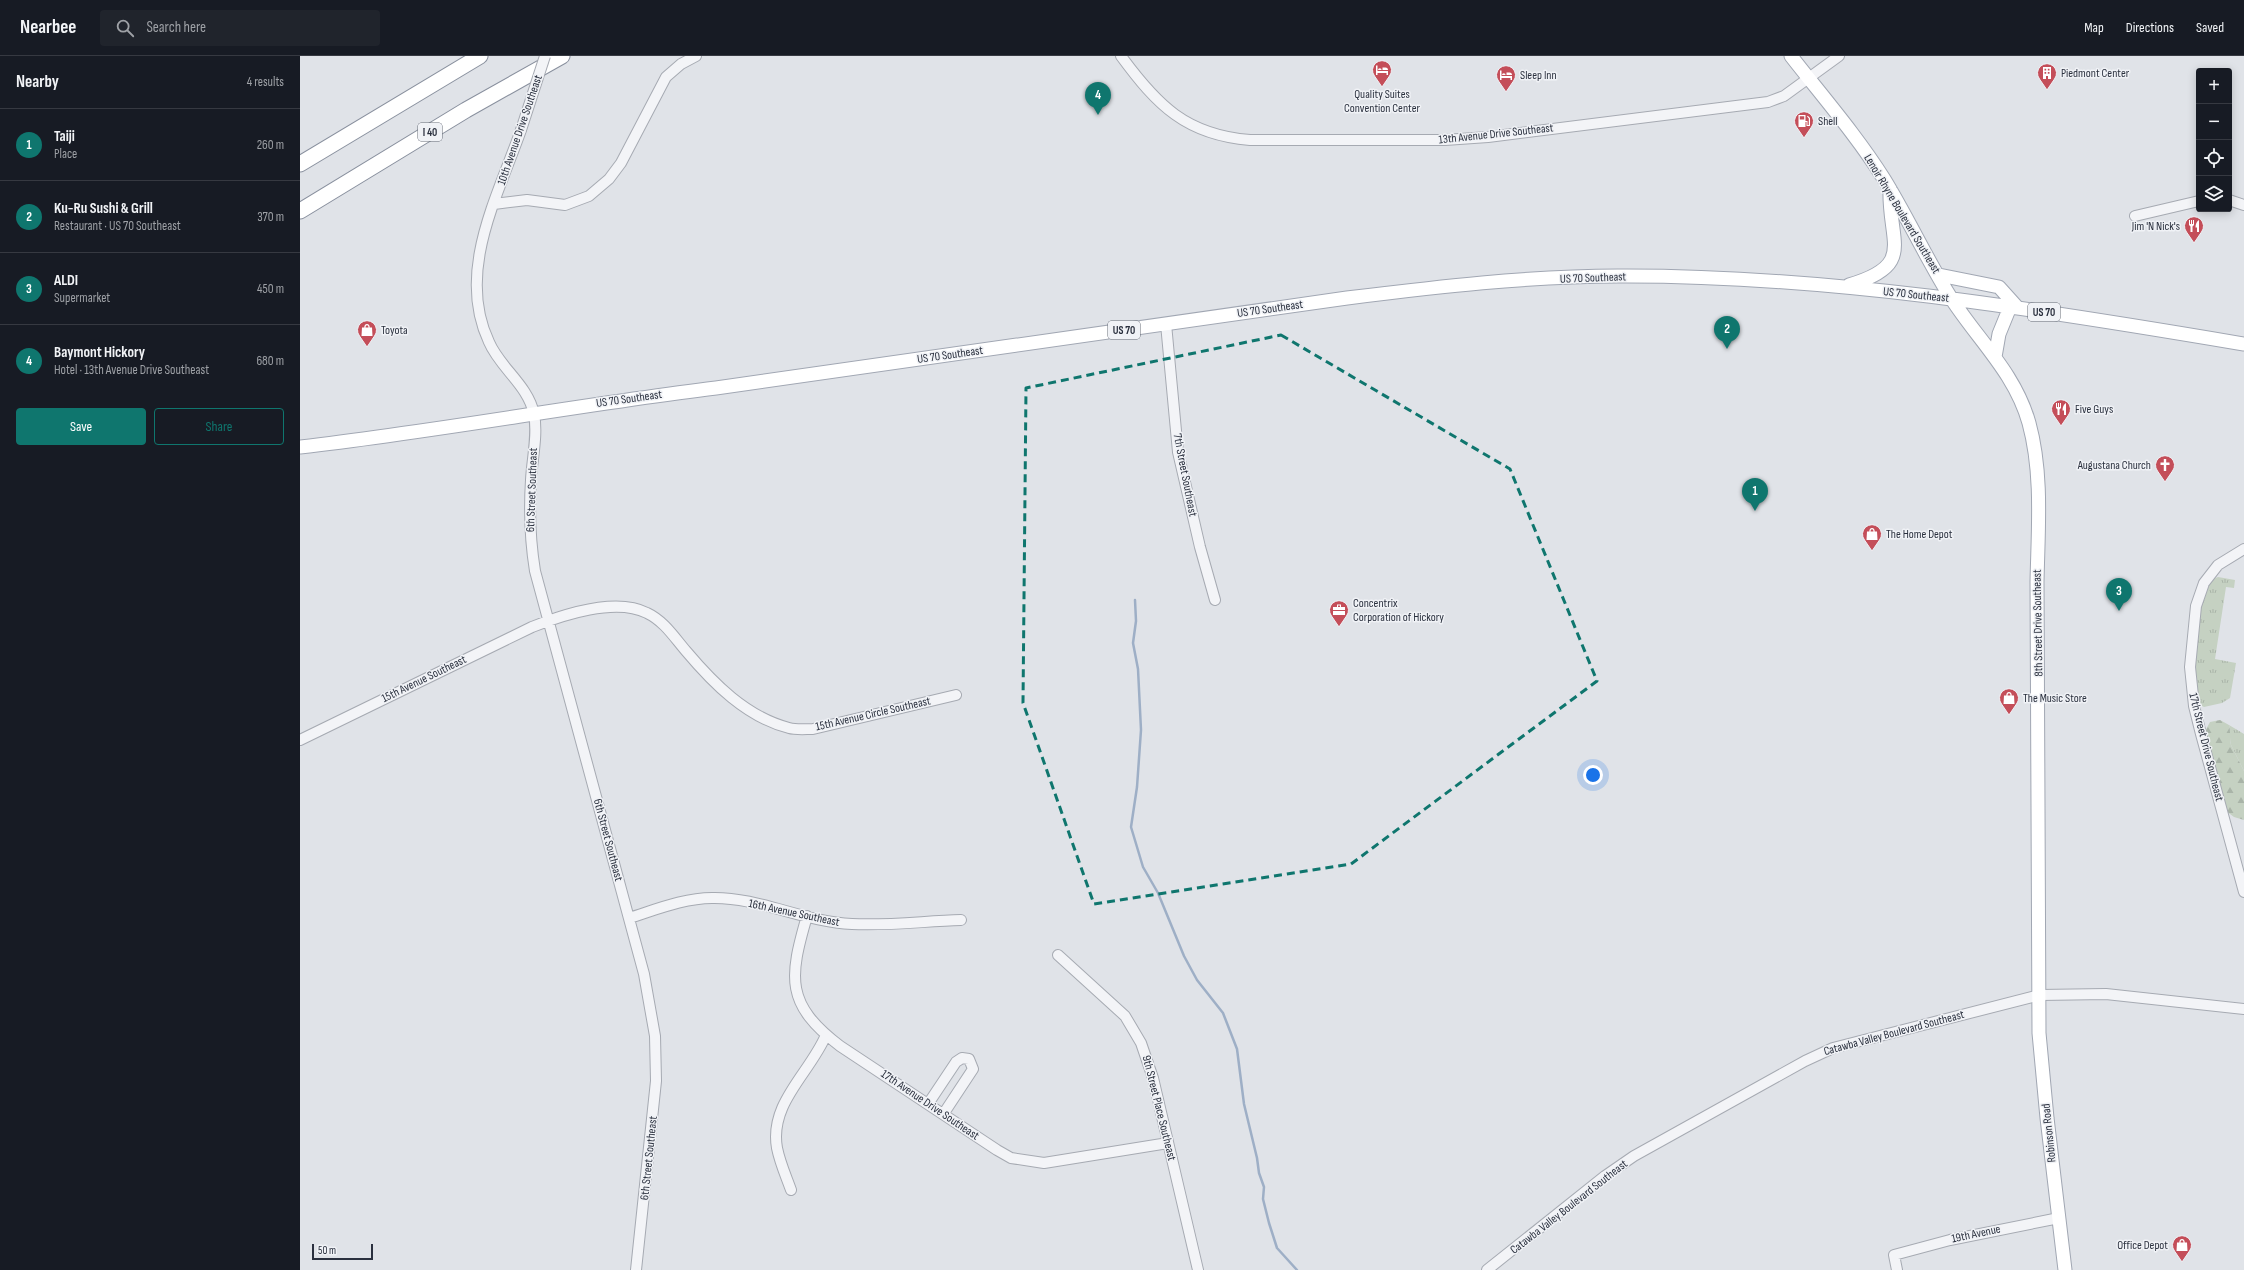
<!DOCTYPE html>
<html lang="en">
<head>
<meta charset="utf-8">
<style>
  body { margin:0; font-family:"Sofia Sans Condensed",sans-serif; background:#20242c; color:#f1f3f6 }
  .controls { position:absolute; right:12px; top:12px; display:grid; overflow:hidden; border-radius:4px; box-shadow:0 2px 10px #0003 }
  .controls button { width:36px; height:36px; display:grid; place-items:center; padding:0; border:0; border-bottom:1px solid #363941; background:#171b24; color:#f1f3f6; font:20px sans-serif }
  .scale { position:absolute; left:12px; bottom:10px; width:61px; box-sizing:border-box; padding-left:4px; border:2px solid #2a303e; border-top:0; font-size:11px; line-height:14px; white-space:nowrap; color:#2a303e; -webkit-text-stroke:3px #f0f2f6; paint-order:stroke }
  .you { position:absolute; left:1293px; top:719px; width:14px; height:14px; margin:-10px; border:3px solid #fff; border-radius:50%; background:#1a73e8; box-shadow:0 0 0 6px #1a73e833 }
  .badge { display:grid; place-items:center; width:26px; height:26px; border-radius:50%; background:#0f766e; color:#fff; font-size:13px; font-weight:700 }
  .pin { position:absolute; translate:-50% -33px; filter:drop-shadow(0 1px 2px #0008) }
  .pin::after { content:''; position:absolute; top:21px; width:14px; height:12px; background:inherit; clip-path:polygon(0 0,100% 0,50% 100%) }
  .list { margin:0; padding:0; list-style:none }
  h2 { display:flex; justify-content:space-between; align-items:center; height:52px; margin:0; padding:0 16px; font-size:17px }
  h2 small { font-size:13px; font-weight:400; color:#9ea1a6 }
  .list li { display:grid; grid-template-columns:26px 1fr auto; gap:12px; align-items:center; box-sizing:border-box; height:72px; padding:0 16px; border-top:1px solid #363941 }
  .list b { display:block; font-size:15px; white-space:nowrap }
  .list p { margin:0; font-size:13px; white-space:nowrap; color:#9ea1a6 }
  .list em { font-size:13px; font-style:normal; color:#9ea1a6 }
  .actions { display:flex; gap:8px; padding:12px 16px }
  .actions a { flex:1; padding:9px 0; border:1px solid #0f766e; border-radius:4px; text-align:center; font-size:14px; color:#0f766e }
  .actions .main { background:#0f766e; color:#fff }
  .icon { flex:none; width:22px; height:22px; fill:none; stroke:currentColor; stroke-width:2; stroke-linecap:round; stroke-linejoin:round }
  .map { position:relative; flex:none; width:1944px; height:1214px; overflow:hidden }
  header { display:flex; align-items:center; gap:24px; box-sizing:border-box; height:56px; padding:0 20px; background:#171b24; border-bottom:1px solid #363941 }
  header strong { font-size:19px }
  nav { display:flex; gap:22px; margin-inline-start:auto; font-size:14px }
  .search { width:280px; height:36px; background:#20242c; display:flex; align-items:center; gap:10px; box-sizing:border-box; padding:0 14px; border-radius:4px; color:#9ea1a6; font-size:15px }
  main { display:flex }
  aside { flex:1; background:#171b24 }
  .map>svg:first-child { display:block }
</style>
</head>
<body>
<header>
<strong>Nearbee</strong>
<div class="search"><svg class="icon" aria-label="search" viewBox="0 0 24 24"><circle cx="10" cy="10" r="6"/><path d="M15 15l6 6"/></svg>Search here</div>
<nav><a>Map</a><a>Directions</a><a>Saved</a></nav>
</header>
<main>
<aside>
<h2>Nearby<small>4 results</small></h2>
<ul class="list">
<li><span class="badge">1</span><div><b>Taiji</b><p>Place</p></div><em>260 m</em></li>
<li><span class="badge">2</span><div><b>Ku-Ru Sushi &amp; Grill</b><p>Restaurant · US 70 Southeast</p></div><em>370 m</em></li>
<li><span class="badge">3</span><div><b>ALDI</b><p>Supermarket</p></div><em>450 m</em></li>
<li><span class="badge">4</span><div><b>Baymont Hickory</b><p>Hotel · 13th Avenue Drive Southeast</p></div><em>680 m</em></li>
</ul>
<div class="actions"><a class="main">Save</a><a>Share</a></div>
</aside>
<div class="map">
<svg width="1944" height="1214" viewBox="0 0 1944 1214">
  <defs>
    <pattern id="grass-tufts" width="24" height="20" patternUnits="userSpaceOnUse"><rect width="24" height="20" fill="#c5d1c2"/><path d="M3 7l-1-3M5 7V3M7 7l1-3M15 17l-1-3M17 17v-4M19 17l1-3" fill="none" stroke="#a9b4a8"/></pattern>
    <pattern id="forest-firs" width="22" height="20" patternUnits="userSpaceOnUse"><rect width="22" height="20" fill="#c5d1c2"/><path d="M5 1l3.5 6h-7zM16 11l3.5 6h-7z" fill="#a9b4a8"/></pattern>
  </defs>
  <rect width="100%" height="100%" fill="#e0e3e8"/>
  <path fill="url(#grass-tufts)" d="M1918,521L1935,524L1934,532L1926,531L1915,603L1936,607L1930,642L1922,647L1904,651C1886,643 1897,547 1906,531C1908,527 1913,523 1918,521Z
    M1929,669L1944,678V715L1931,689C1929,682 1931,676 1929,669Z"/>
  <path fill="url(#forest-firs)" d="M1920,664L1929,669C1931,676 1929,682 1931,689L1944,715V764L1934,761L1926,755L1904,677L1910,666Z"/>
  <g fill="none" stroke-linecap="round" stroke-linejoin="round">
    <path stroke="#9eafc6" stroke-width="2.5" d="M835,544L836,565L833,587L838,613L841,674L837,731L831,771L843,811L858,837L884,900L897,924L923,957L937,993L944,1048L957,1102L959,1117L964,1131L963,1143L969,1167L977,1192L997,1214"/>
    <defs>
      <path id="minor" d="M821,0C857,49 886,79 950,84H1145L1188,81L1468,46L1484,40L1539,0
        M221,74C197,142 156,216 189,286C200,312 228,329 234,358C238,379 232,403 231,424C229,455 230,484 235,515L344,918L355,980L356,1025L336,1214
        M1929,144L1944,149
        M194,148L227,144L265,149L289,140L309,123L321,107L366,21L381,8L396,0
        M1835,160L1899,145
        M866,268L878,396L900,491L915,544
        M1944,493L1918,509L1904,527L1896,550L1890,611L1894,650L1901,678L1944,836
        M0,684L232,571C262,559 316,541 347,557C364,565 374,581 386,595C413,627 446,661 489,672C496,674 505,673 513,673L656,639
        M507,860C489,922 485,948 540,990L697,1094L711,1102L744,1107L868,1087
        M329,862C355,854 384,842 412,842C459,841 504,866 552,868C588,870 625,865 661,864
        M758,899L825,960L841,987L853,1022L898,1214
        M628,1048L656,1006L662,1002L669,1003L673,1013L644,1057
        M491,1134C486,1120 480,1107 477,1092C469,1047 510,1017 526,979
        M1187,1214L1305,1120L1334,1100L1505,1005L1533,992L1740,939L1806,938L1944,953
        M1597,1214L1594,1199L1650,1184L1759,1162"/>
      <path id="major" d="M1491,0C1523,41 1557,80 1584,123C1608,162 1627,204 1651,242C1678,284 1715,317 1729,367C1743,418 1738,474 1737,526L1739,977L1747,1062L1765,1214
        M1639,219L1699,231L1717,251
        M1549,229C1617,209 1588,186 1590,133
        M1695,301L1699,278L1710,251
        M0,391C139,375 277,349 416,332L1047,242C1137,231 1228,220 1318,220C1529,219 1737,253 1944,288"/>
      <path id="highway" d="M0,108L180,0
        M0,155L166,54L262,0"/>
    </defs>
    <use href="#minor" stroke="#a6aab2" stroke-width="12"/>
    <use href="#major" stroke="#a1a7b3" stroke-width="15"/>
    <use href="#highway" stroke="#89909e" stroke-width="17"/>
    <use href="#minor" stroke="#f3f4f7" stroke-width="10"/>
    <use href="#major" stroke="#fff" stroke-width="13"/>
    <use href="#highway" stroke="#fff" stroke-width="15"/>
    <defs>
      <path id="minor-bridge" d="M221,74L245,0"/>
    </defs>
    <use href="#minor-bridge" stroke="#a6aab2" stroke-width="12" stroke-linecap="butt"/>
    <use href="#minor-bridge" stroke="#f3f4f7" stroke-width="10"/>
  </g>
  <path fill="none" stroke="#0f766e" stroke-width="3" stroke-dasharray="8 5" stroke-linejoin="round" d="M981,279L1210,413L1297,625L1051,808L794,848L723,647L726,332Z"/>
  <defs>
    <symbol id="hotel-pin" viewBox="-11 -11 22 30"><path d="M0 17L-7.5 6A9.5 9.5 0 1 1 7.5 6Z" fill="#c44e59" stroke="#f0f2f6"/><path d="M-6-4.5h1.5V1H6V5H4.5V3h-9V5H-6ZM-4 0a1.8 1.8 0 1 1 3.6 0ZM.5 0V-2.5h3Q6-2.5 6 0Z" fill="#fff"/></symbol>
    <symbol id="building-pin" viewBox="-11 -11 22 30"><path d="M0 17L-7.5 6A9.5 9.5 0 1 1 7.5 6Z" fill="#c44e59" stroke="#f0f2f6"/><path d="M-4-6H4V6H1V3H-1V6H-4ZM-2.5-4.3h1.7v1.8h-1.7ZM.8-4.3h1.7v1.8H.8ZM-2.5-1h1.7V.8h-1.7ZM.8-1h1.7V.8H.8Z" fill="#fff"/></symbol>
    <symbol id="fuel-pin" viewBox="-11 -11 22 30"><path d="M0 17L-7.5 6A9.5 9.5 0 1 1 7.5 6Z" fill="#c44e59" stroke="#f0f2f6"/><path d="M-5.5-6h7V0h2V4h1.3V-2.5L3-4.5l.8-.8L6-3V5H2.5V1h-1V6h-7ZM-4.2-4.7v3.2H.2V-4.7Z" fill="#fff"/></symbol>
    <symbol id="restaurant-pin" viewBox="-11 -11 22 30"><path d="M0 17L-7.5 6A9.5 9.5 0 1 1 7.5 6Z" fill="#c44e59" stroke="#f0f2f6"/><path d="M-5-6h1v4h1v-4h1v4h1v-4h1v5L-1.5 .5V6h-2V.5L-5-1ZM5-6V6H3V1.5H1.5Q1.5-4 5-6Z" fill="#fff"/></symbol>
    <symbol id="shop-pin" viewBox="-11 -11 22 30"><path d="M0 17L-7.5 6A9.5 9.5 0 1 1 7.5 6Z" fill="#c44e59" stroke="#f0f2f6"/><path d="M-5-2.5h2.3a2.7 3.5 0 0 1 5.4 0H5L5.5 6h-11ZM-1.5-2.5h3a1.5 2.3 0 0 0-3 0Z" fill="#fff"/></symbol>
    <symbol id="church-pin" viewBox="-11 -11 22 30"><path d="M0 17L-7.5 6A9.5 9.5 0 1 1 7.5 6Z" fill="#c44e59" stroke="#f0f2f6"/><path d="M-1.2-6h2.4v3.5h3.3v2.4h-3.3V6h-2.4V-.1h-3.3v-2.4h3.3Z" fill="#fff"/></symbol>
    <symbol id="office-pin" viewBox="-11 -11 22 30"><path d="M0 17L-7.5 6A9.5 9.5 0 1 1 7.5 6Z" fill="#c44e59" stroke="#f0f2f6"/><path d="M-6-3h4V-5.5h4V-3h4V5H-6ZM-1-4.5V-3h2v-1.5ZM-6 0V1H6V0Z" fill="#fff"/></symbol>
  </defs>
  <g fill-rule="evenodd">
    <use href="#hotel-pin" x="1071" y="3" width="22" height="30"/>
    <use href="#building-pin" x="1736" y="6" width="22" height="30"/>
    <use href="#hotel-pin" x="1195" y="8" width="22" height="30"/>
    <use href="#fuel-pin" x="1493" y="54" width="22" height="30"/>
    <use href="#restaurant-pin" x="1883" y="159" width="22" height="30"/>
    <use href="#shop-pin" x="56" y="263" width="22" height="30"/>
    <use href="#restaurant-pin" x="1750" y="342" width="22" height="30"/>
    <use href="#church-pin" x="1854" y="398" width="22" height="30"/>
    <use href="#shop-pin" x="1561" y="467" width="22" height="30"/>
    <use href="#office-pin" x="1028" y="543" width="22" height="30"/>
    <use href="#shop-pin" x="1698" y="631" width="22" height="30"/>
    <use href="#shop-pin" x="1871" y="1178" width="22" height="30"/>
  </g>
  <g text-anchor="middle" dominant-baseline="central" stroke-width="3" stroke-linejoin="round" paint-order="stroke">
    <g fill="#f0f2f6" stroke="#656a75" stroke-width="1">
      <rect x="118" y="67" width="24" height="18" rx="3"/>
      <rect x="1728" y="247" width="32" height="18" rx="3"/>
      <rect x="808" y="265" width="32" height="18" rx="3"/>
    </g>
    <g font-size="11" font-weight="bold" fill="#2a303e">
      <text x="130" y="76">I 40</text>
      <text x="1744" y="256">US 70</text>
      <text x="824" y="274">US 70</text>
    </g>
    <g font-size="12" fill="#2a303e" stroke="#f0f2f6" text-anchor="start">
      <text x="1761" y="17">Piedmont Center</text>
      <text x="1220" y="19">Sleep Inn</text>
      <text x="1082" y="38" text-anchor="middle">Quality Suites<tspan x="1082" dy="14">Convention Center</tspan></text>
      <text x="1518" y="65">Shell</text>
      <text x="1880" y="170" text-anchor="end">Jim 'N Nick's</text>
      <text x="81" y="274">Toyota</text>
      <text x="1775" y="353">Five Guys</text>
      <text x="1851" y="409" text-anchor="end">Augustana Church</text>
      <text x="1586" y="478">The Home Depot</text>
      <text x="1053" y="547">Concentrix<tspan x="1053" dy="14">Corporation of Hickory</tspan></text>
      <text x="1723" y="642">The Music Store</text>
      <text x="1868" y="1189" text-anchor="end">Office Depot</text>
    </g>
    <g font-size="12" fill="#2a303e" stroke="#f0f2f6">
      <text transform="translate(220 74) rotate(-71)">10th Avenue Drive Southeast</text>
      <text transform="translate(1196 78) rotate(-6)">13th Avenue Drive Southeast</text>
      <text transform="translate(1602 158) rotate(59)">Lenoir Rhyne Boulevard Southeast</text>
      <text transform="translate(1293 222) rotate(-2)">US 70 Southeast</text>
      <text transform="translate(1616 239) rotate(6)">US 70 Southeast</text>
      <text transform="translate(970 253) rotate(-8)">US 70 Southeast</text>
      <text transform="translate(650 299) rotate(-8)">US 70 Southeast</text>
      <text transform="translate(329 343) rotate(-8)">US 70 Southeast</text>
      <text transform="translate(885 419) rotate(79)">7th Street Southeast</text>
      <text transform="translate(232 434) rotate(-88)">6th Street Southeast</text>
      <text transform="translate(1738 567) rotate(-91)">8th Street Drive Southeast</text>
      <text transform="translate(124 623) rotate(-26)">15th Avenue Southeast</text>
      <text transform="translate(573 658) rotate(-13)">15th Avenue Circle Southeast</text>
      <text transform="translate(1906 691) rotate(76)">17th Street Drive Southeast</text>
      <text transform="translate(308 784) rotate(75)">6th Street Southeast</text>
      <text transform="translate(494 857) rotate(12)">16th Avenue Southeast</text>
      <text transform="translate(1594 977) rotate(-15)">Catawba Valley Boulevard Southeast</text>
      <text transform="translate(630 1049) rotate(34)">17th Avenue Drive Southeast</text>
      <text transform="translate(859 1052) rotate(76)">9th Street Place Southeast</text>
      <text transform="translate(1749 1077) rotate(-96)">Robinson Road</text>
      <text transform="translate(349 1102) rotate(-84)">6th Street Southeast</text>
      <text transform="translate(1269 1151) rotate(-38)">Catawba Valley Boulevard Southeast</text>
      <text transform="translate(1676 1178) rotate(-12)">19th Avenue</text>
    </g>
  </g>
</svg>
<div class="controls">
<button>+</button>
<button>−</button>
<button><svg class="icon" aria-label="locate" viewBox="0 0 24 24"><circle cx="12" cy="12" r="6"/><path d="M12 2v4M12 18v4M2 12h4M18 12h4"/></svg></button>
<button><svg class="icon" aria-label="layers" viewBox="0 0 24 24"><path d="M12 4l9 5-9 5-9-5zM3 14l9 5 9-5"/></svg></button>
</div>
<div class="scale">50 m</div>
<div class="you"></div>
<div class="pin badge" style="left:1455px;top:455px">1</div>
<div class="pin badge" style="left:1427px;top:293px">2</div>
<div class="pin badge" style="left:1819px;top:555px">3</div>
<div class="pin badge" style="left:798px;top:59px">4</div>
</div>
</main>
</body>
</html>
